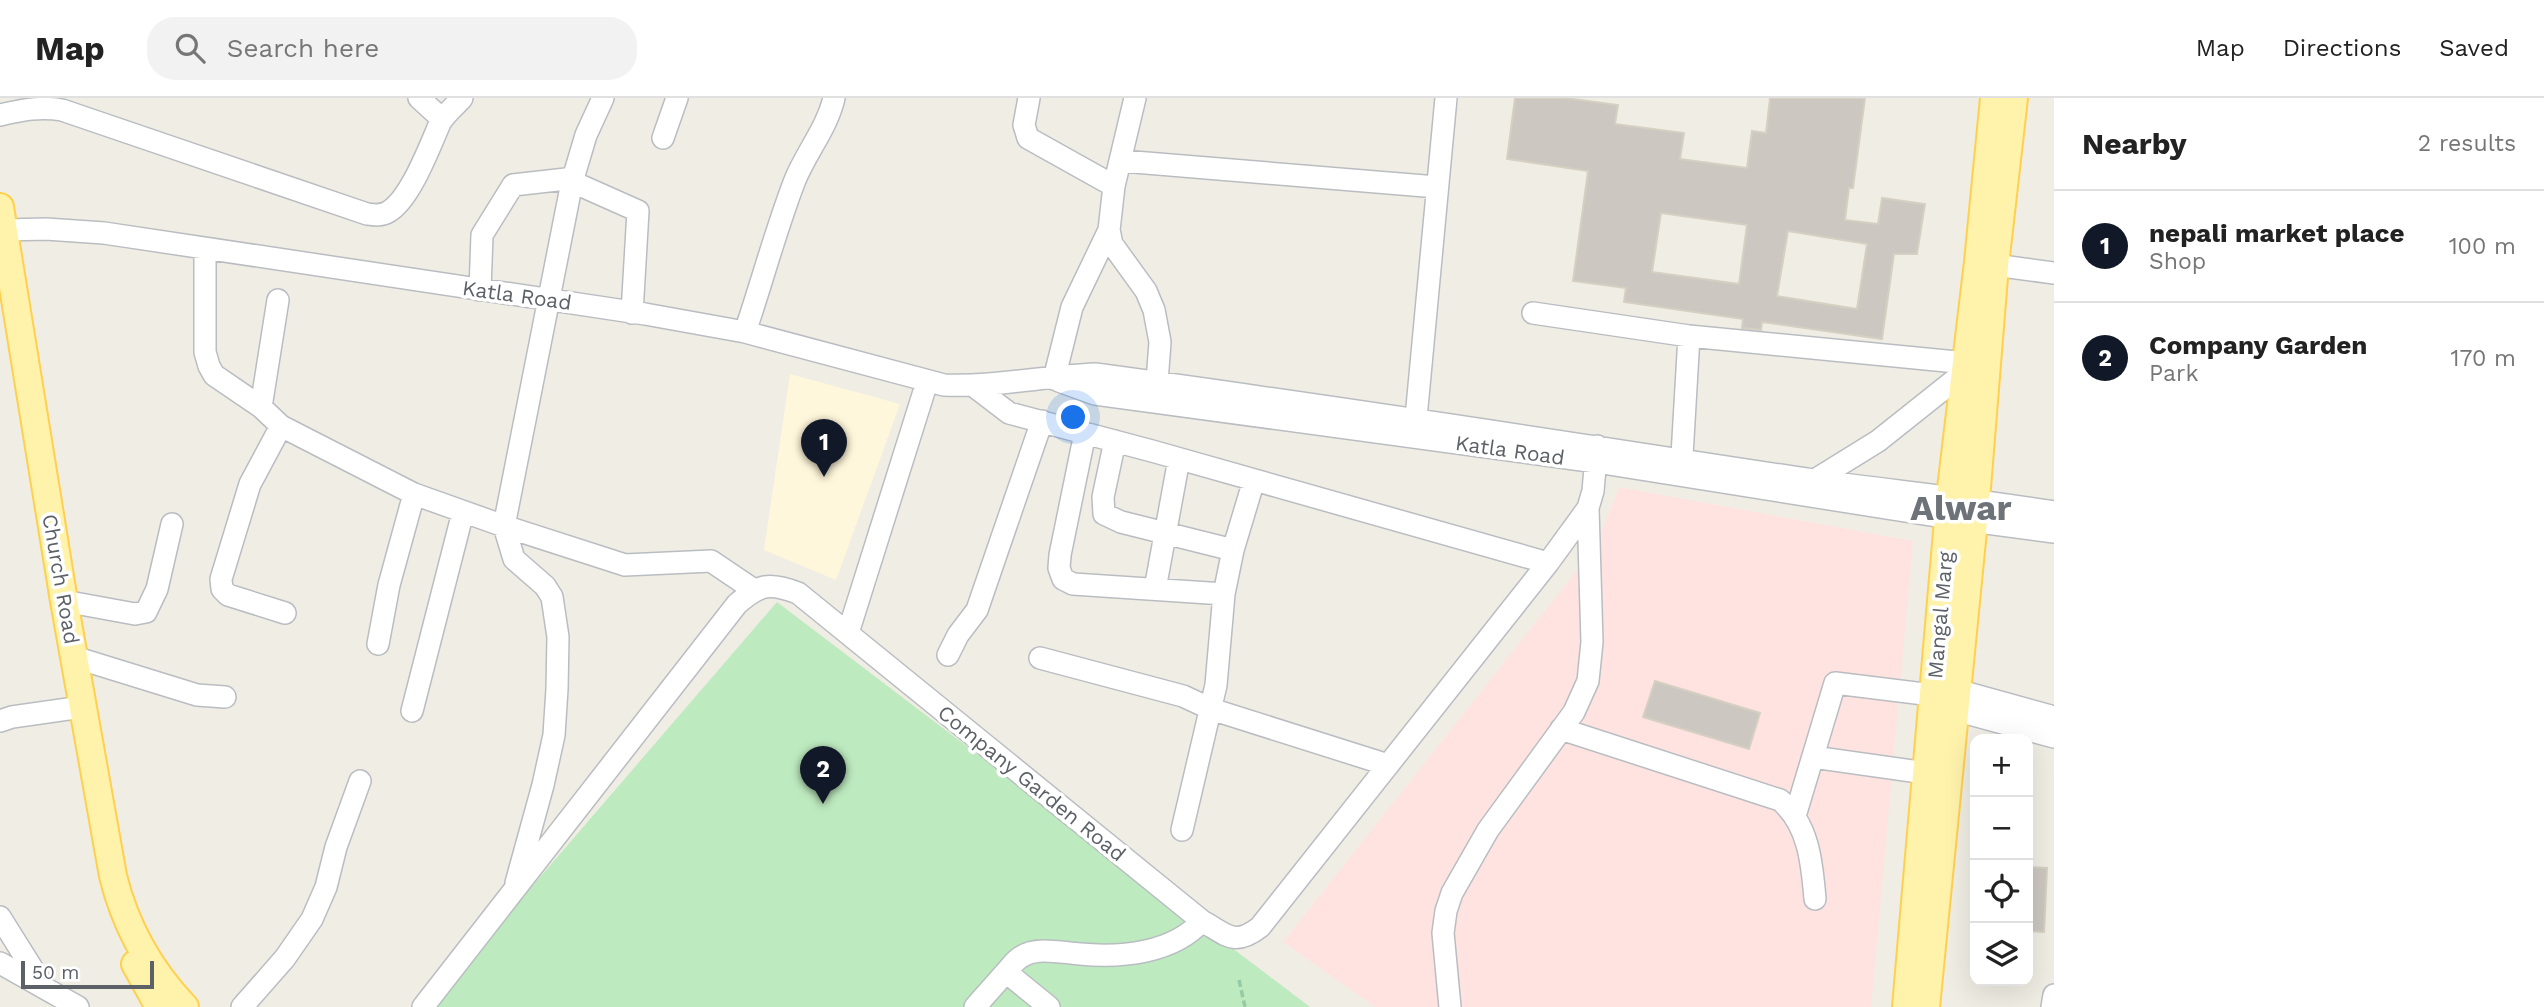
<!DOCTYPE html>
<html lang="en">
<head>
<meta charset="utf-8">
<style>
  body { margin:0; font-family:"Work Sans",sans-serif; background:#f2f2f2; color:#222 }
  .controls { position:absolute; right:21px; bottom:21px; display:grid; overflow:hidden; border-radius:14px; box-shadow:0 7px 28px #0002 }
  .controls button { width:63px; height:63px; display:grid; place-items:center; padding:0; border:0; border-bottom:2px solid #e0e0e0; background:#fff; color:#222; font:35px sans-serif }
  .scale { position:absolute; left:21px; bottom:18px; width:133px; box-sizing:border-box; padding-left:7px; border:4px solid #5c6167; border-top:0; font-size:19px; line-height:24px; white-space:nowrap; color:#5c6167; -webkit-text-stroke:5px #fff; paint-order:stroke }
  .you { position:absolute; left:1074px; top:320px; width:24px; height:24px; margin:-18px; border:5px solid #fff; border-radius:50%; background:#1a73e8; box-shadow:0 0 0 10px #1a73e833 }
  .badge { display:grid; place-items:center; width:46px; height:46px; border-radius:50%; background:#111827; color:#fff; font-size:23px; font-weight:700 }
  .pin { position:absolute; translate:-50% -58px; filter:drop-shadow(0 2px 4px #0008) }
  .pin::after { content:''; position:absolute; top:37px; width:24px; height:21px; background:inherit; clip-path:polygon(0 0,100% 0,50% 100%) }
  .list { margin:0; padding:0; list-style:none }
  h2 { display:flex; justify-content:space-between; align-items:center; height:91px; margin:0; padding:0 28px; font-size:30px }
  h2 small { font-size:23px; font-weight:400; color:#767676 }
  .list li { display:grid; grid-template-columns:46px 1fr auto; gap:21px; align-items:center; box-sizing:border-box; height:112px; padding:0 28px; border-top:2px solid #e0e0e0 }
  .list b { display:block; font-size:26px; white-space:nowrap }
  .list p { margin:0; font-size:23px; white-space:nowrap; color:#767676 }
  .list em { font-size:23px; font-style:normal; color:#767676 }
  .icon { flex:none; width:38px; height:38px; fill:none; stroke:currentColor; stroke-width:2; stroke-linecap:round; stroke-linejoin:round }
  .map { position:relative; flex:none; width:2054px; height:909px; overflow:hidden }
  header { display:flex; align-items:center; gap:42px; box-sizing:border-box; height:98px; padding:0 35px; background:#fff; border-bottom:2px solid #e0e0e0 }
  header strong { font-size:33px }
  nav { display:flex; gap:38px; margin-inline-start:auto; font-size:24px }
  .search { width:490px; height:63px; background:#f2f2f2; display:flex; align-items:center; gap:18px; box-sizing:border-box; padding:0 24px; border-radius:28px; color:#767676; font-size:26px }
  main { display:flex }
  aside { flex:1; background:#fff }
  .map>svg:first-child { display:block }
</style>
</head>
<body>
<header>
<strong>Map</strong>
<div class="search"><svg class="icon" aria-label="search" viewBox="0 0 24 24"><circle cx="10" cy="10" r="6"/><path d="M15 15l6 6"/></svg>Search here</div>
<nav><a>Map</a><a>Directions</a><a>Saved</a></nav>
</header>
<main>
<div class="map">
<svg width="2054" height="909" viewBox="0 0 2054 909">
  <rect width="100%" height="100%" fill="#f0eee4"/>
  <path fill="#fff7db" d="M790,276L900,306L836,482L764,452Z"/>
  <path fill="#fee3e0" d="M1619,389L1913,443L1871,909H1375L1283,844L1596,448Z"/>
  <path fill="#beeabf" d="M777,504L1310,909H428Z"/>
  <path fill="#ccc8c1" stroke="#d6d0c2" stroke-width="2" fill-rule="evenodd" d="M1515,0H1566L1618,7L1615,26L1684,35L1680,61L1747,70L1752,33L1766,35L1770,0H1865L1853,90H1849L1845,122L1878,126L1882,100L1925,106L1917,156H1894L1882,241L1762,224L1761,232L1742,230L1743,221L1624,204L1626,190L1573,183L1588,73L1507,61ZM1661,115L1747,127L1739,186L1652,174ZM1788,133L1867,146L1857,211L1777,198Z
    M1655,583L1760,615L1749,651L1643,619Z
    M2028,769L2047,770L2044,834L2028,833Z"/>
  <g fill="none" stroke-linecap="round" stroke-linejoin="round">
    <defs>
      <path id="minor" d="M419,0L442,21
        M1029,0L1024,27L1028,40L1114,88
        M1135,0L1114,88L1109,132L1112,146L1146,193L1154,212L1160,244L1157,284
        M0,17C22,12 40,8 62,12L367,116C375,117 381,118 388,114C410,102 430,48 440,25C445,16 455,8 462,0
        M663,40L677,0
        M1122,63L1437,89
        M5,132L46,131L104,135L645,216L745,234L944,287C994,289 1045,278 1095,276C1335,308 1574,346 1813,382C1893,393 1974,401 2054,414
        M205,152V254L209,268L214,277L261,309L281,328L414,396L504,428L625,467L711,463L754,492
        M1980,165L2054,175
        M480,192L482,137L513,87L566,81L638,113L632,215
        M1533,215L1689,238L1967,265
        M745,234C762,184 776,131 795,82C807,53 827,30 834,0
        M1054,281L1072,209L1109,132
        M1059,283L1095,296L1596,364L1949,420L2054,434
        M975,289L1009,315L1152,353L1548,465
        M261,309L278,202
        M1416,320L1446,0
        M281,328L250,386L221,481L222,491L228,497L285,515
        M1085,335L1060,457L1059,470L1063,481L1073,486L1224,496
        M1115,343L1103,399L1104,416L1121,424L1233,452
        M1681,375L1689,238
        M1815,382L1878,343L1966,273
        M1155,491L1179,361
        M64,503L135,516L146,514L157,491L172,426
        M848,535L927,284
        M378,546L389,487L414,396
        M948,557L958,537L977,512L1042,323
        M74,559L197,597L225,599
        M1040,560L1183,598L1211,611L1388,667
        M1957,592L2054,619
        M1955,612L2054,639
        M412,613L463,414
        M0,623L12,619L82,609
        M1561,631L1780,702C1809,727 1812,765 1815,801
        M1813,659L1926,675
        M1795,718L1835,585L1924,596
        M1182,732L1216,587L1224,496L1233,452L1254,382
        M516,785L543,687L554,637L557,591L558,539L552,499L545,488L514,461L504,428L572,84L586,37L603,0
        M0,819L42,886
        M0,865L78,909
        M1006,874C1010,870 1015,862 1021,859C1036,848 1063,855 1080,856C1122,860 1173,855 1202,823
        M242,909L285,860L312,821L326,789L336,749L360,683
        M423,909L737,506C760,486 769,484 798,495L1202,823C1227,837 1234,849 1260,829L1548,465L1588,410L1593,393L1597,348
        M975,909L1006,874L1049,909
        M1450,909L1443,835L1446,813L1452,795L1488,732L1574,614L1588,583L1592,544L1588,410
        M2052,909L2054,897"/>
      <path id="major" d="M0,109L64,503L113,778C125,827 150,872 185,909
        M135,866L159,909
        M1906,909L1950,399L1978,164L1994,0
        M1926,909L1976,402L1995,167L2014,0"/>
    </defs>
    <use href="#minor" stroke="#b9bdc2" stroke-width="24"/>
    <use href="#major" stroke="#ffd04f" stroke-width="30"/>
    <path stroke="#95caa5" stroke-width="3.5" stroke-dasharray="7 3.5" stroke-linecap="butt" d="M1239,882L1245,909"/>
    <use href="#minor" stroke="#fff" stroke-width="21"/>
    <use href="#major" stroke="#fff2ab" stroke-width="26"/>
  </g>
  <g text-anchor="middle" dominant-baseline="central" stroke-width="7" stroke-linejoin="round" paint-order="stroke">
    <g font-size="21" fill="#5c6167" stroke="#fff">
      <text transform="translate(517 197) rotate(8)">Katla Road</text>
      <text transform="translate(1510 352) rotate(8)">Katla Road</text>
      <text transform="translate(61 481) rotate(80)">Church Road</text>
      <text transform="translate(1940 517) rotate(-85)">Mangal Marg</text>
      <text transform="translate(1032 685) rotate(39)">Company Garden Road</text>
    </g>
    <g font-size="35" font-weight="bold" fill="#6d7379" stroke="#fff">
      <text x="1961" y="410">Alwar</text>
    </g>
  </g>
</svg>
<div class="controls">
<button>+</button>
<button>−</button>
<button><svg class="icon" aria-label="locate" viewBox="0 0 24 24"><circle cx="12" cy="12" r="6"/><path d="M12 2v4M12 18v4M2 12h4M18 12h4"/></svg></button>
<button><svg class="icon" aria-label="layers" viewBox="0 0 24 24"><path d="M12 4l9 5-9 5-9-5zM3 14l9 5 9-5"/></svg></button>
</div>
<div class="scale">50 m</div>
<div class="you"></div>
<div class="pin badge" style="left:824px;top:379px">1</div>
<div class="pin badge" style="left:823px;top:706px">2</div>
</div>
<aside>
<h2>Nearby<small>2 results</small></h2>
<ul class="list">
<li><span class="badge">1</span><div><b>nepali market place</b><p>Shop</p></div><em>100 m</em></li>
<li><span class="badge">2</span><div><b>Company Garden</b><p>Park</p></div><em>170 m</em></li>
</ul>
</aside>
</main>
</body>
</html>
